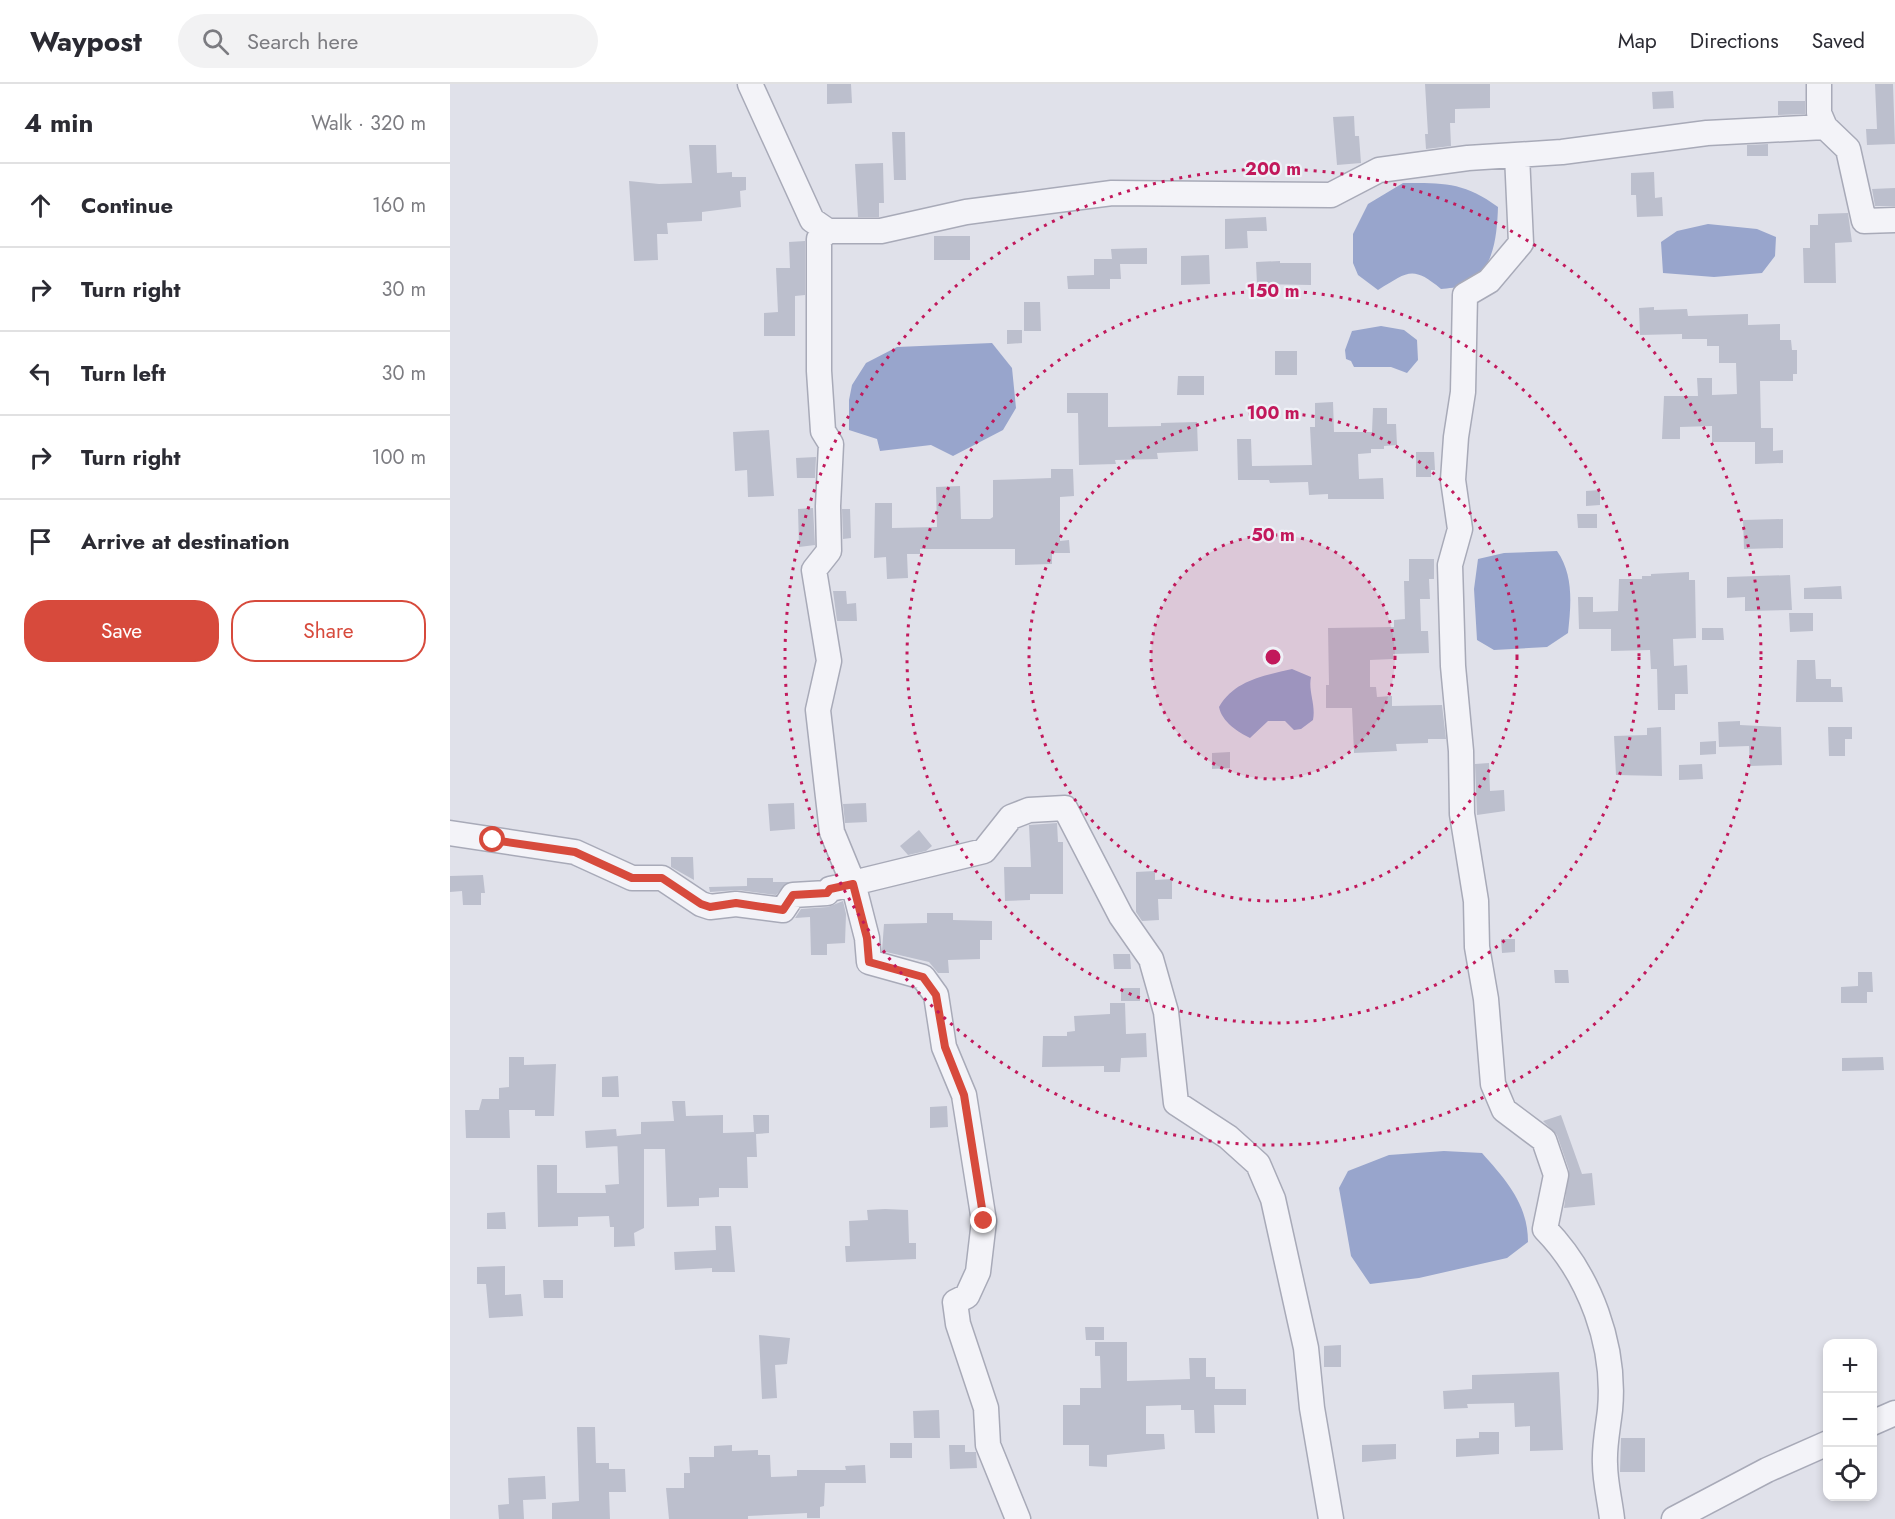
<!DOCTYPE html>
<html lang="en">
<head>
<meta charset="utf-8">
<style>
  body { margin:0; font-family:Jost,sans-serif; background:#f2f2f3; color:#2b2b33 }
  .controls { position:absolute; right:18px; bottom:18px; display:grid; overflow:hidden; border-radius:12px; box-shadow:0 3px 9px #0003 }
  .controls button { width:54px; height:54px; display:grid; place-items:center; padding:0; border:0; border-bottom:2px solid #e1e1e2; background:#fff; color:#2b2b33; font:30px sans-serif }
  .stop { position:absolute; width:18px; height:18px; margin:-14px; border:4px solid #d74a3c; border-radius:50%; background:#fff }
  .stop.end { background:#d74a3c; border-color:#fff; box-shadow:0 2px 6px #0008 }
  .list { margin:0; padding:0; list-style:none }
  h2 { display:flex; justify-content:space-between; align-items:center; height:78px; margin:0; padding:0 24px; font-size:26px }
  h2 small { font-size:20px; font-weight:400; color:#7c7c81 }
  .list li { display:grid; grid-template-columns:39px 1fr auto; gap:18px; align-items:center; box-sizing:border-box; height:84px; padding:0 24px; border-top:2px solid #e1e1e2 }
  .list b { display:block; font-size:22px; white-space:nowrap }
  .list em { font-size:20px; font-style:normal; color:#7c7c81 }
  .actions { display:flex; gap:12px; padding:18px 24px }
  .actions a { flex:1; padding:14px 0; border:2px solid #d74a3c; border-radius:24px; text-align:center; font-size:21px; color:#d74a3c }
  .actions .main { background:#d74a3c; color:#fff }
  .icon { flex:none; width:33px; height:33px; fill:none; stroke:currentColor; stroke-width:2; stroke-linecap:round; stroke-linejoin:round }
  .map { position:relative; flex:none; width:1445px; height:1435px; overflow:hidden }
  header { display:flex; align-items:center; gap:36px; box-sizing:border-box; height:84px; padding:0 30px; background:#fff; border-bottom:2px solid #e1e1e2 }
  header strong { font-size:28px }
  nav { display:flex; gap:33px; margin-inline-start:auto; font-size:21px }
  .search { width:420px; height:54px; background:#f2f2f3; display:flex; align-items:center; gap:15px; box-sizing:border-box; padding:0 21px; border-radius:33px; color:#7c7c81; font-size:22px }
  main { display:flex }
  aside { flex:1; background:#fff }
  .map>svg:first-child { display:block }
</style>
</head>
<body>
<header>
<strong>Waypost</strong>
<div class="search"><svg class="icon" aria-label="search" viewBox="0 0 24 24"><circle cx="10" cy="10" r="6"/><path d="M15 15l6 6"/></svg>Search here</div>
<nav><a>Map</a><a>Directions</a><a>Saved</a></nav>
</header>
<main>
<aside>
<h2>4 min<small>Walk · 320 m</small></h2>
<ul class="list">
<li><svg class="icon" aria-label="ahead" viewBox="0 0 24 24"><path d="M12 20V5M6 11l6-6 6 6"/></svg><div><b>Continue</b></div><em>160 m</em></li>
<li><svg class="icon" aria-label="right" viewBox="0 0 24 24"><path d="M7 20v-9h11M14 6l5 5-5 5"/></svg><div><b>Turn right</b></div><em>30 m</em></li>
<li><svg class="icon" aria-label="left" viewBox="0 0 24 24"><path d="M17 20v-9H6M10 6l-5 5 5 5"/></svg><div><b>Turn left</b></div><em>30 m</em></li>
<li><svg class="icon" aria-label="right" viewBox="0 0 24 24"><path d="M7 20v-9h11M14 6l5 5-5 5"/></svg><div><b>Turn right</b></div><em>100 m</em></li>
<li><svg class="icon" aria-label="arrive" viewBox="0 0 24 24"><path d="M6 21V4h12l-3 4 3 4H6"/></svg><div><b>Arrive at destination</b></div></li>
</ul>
<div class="actions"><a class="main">Save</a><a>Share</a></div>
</aside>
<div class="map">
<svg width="1445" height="1435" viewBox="0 0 1445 1435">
  <rect width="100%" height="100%" fill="#e0e1ea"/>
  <path fill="#98a5cc" d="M953,99C994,99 1014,98 1048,123C1047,152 1044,188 1015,201C1008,204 998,204 991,205C962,181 958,188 928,206L908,191L903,179V150L918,120Z
    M1258,140L1307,145L1326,153L1325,172L1312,189L1264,193L1213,189L1211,158L1227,147Z
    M931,242L954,246L967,256L968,276L957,289L941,283H904L901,277L896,275L895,266L902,247Z
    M542,259L562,284L566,324L553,346L503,372L481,361L430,367L427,355L399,346V316L402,301L416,279L447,263Z
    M1107,467C1124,491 1121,521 1118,549L1097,563L1044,566L1027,556L1024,505L1028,475L1054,469Z
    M842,585L861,593C858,608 866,620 863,636L851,645L844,646L835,637H818L800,654C788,648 772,638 769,623C785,596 813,592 842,585Z
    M994,1067L1032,1069C1056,1096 1078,1120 1078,1158L1057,1174L969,1194L920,1200L901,1172L889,1104L898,1087L939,1071Z"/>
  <path fill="#bcbfcd" d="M377,0H401L402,19L377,20Z
    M975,0H1040V24L1005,25V39H1000L1001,62L976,65L975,50H978Z
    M1425,0H1443L1445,60L1417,61L1416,45H1427Z
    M1223,7L1224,24L1203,25L1202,8Z
    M1328,17H1355V30L1328,31Z
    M904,32L905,52H909L911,79L887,81L883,33Z
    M442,48H455L456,96H444Z
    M1318,60V72H1297V61Z
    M239,61H266L267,89L282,88V93H296V106L290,107L291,123L252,128V137L217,139L218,150H207L208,176L184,177L179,97L209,100L242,99Z
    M433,79L434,119H429V133H408L405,80Z
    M1204,88L1205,114L1212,113L1213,132L1187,133L1186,111H1181V89Z
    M1445,104V122H1425L1422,105Z
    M1398,129L1402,158L1385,159L1386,199H1354L1353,164H1360V141H1368V130Z
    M816,133L817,147H797L798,164L775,165V135Z
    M484,152H520V176H484Z
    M355,157V211L345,212V252H314V229L328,228L326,184H340L339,158Z
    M697,164V180H670L671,195H660V205H618L617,192L644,191V175H662L661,165Z
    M759,171L760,200L731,201V172Z
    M830,177V179H861V201L807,200L806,178Z
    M574,218H590L591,247H574Z
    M1204,223V226L1237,225L1238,232L1298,230V241L1330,240V256H1341L1342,266H1347V290H1343V297H1310L1311,344H1323V367L1333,366V379L1305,380V358H1262V342L1230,343V355H1212L1214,312H1248L1247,294H1262V311L1287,310L1286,279H1269V262H1257V255H1232V250L1190,251L1189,224Z
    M557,246H572V259L557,260Z
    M825,267H847V291H825Z
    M728,292H754V311H727Z
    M617,309H658V343L711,342V339L747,338L748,367L707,369L708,375L665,376L666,380L629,381L628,329H617Z
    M883,318L884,348H922L923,324H937V340H946L947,361L934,362V365H921V369L908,370L909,395L933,394L934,415H878V410L859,411L858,398L820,399L819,396H788L787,355H801L802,382L862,381L860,343H865V319Z
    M319,346L324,412L298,413L297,386L285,387L283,348Z
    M966,368H984L985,386H981V393H966Z
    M366,373L365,394H347L346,374Z
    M601,385H623L624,412L610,413V457L619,456L620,469H602V480L565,481V465H470V470H457L458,494L437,495L436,473L424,474L425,419H442V444L487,443L486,403L510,402L511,435H540L543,433V396L601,394Z
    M1150,406V421L1136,422V407Z
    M363,424L365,461L349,463L348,425Z
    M392,425H400L401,454L393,455Z
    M1127,430H1147V444H1128Z
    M1333,435V464L1294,465L1293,436Z
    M959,475H984V495H979L980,515H970L971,547H978L979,569L943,570V575L920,576V603H926L927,613L942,612V622L992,621L996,655H978V659L946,660L947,667L904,669L902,624H876V601H879L878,544L944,543V536L955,535L954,497H959Z
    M1239,488V496H1245L1246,554L1223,555L1224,582L1237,581L1238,610H1225V626H1208L1207,585H1201L1200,566L1161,567V545H1129L1128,513H1143V528L1168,527L1169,495H1192V492H1201V490Z
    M1340,491L1342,526L1295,527V513L1277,514V493Z
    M1391,502L1392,515H1354V504Z
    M383,507H396L397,520L406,519L407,537H387Z
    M1339,529H1363V547L1340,548Z
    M1252,544H1273L1274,556H1252Z
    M1347,576H1365L1366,595H1381V603H1392L1393,618H1346Z
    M1290,637V641L1331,643L1332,681L1300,682L1299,662L1269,663L1268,638Z
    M1211,643L1212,692L1166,691L1164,652L1197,651V644Z
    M1378,643H1402V655H1395V672H1379Z
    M1266,657V670L1250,671V658Z
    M780,668V684L762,685V669Z
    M1039,679L1040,707L1054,706L1055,727L1027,731L1025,680Z
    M1252,680L1253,695L1229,696V681Z
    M344,719L345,745L320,747L318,720Z
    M416,719L417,738L395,739L393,720Z
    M607,739L608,758H613V810H580V816L555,817L554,783H581L579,741Z
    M469,746L482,762L476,767L458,771L450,762Z
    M221,773H243L244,796L221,783Z
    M705,787V796L722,795V815H708L709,836L692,837L686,828V788Z
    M33,791L35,809H31V821H13L12,807L0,808V792Z
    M297,794H323V798H339L326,811L288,806L260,808L259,803L297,802Z
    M393,817L396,830L395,859L377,860V871H361L360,833L345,834L351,825L378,823Z
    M477,829H503V836L542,837V856H530V875L498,876L499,889H488L479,878L432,867L434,840L477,839Z
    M1051,855H1065V868L1052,869Z
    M663,870H680L681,885H664Z
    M1104,886H1118L1119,899H1105Z
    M1408,888H1422L1423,908H1417V919H1391V903L1408,902Z
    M671,904H690V917H671Z
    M660,919H675L676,950L696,949L697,973L671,974L670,988H654V982L592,983L593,952H617V948L625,947L624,932L660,930Z
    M59,973H74V981L106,980L104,1032H85V1026H59L60,1054H16L15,1026H29L32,1015H49V1004L59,1003Z
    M1433,973L1434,986L1392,987V974Z
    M168,992L169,1013H152V993Z
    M222,1017H235L236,1032L273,1031V1049L304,1048L303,1031H319V1049L306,1050L307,1073H297L298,1104H269V1113L249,1114V1122L217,1123L215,1065H194V1144L184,1149L185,1162L164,1163V1143H160L159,1132L128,1133V1142L88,1143L87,1081H107V1109H156L155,1101L169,1100L167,1052L191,1050V1038L224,1037Z
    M497,1022L498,1043L480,1044V1023Z
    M1111,1031L1132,1090L1142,1089L1145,1121L1114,1124L1119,1086L1107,1051L1093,1037Z
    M166,1045L168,1062L136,1064L135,1047Z
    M435,1125L458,1126L459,1159H466V1175L396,1178L395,1162H400L399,1137L418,1136L417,1126Z
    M55,1128L56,1145H37V1129Z
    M265,1142H281L285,1188H262V1184L225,1186L224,1168L266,1166Z
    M55,1182V1211L71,1210L73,1232L39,1234L36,1200H27V1183Z
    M93,1196H113V1214H94Z
    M635,1243H654V1256H636Z
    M309,1251L340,1254L337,1280L325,1281L327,1314L312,1315Z
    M645,1258H677V1297L740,1295L739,1274H756V1293H765V1305H796V1321H764L765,1349H745L744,1326H731V1321L696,1322V1350H714L715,1365L657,1371V1383L639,1382V1361H613V1321H630V1304H651L650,1272H645Z
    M891,1261V1283H874V1262Z
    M1109,1288L1113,1366L1080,1367V1342L1065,1343L1064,1319L1017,1320L1018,1324L994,1325L993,1307L1022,1305V1291Z
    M489,1326L490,1354H464L463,1327Z
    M127,1343H145L146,1379H159V1385H175L176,1408H159L160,1435H102V1419L129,1417Z
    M1029,1348H1049V1370L1006,1373V1355L1029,1354Z
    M1171,1354H1195V1388H1170Z
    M440,1359H462V1374H440Z
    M946,1360V1375L912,1378V1361Z
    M282,1361V1367L308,1366V1371H320L321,1393L347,1392V1386H396L395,1382L415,1381L416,1399H375L374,1422L370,1423V1434H357V1429L298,1432V1435H219L216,1404H234V1389H240L239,1373H264V1362Z
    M499,1361H515V1368H526L527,1384L500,1385Z
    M95,1392L96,1415L73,1416L74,1435H49L48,1421L59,1420L58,1394Z"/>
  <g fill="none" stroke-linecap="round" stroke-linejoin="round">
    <defs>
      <path id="minor" d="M300,0L362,136L378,147H431L516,128L662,109L881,111L929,86L1018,74L1112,68L1257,49L1375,43L1398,65L1414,137L1445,136
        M1369,0V29L1375,43
        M1067,71L1071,159L1039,197L1015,211L1013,308L1006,353L1003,396L1010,445L1000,481L1003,582L1011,667L1012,730L1026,817L1027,863L1036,915L1043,1000L1054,1026L1094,1056L1106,1091L1095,1145C1140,1191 1166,1262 1160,1326C1158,1344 1154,1362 1155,1380C1155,1398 1160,1417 1162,1435
        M378,147L369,155V287L373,347L381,360L378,422L379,467L364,486L379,577L368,626L382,748L403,799L534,767L561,733L579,726L615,724L671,832L701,875L716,928L726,1019L778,1053L808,1080L823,1115L856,1264L862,1324L881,1435
        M0,749L125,768L182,794H212L251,820L260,823L286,820L333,826L343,811L377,809L380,805L403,800
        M403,799L417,854L419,878L473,893L486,911L494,963L514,1011L534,1137L528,1188L517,1212L505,1218L508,1240L536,1324L538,1361L568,1435
        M1422,1339L1445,1329
        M1224,1435L1317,1386L1378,1359"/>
    </defs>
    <use href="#minor" stroke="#a8aab8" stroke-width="27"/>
    <use href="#minor" stroke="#f3f3f8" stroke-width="24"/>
  </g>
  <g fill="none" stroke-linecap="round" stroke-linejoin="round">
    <path stroke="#d74a3c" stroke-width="8" d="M43,756L125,768L182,794H212L251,820L260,823L286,819L333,826L343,811L377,809L380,805L403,800L417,854L419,878L473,893L486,911L495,963L514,1011L534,1137"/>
  </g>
  <circle cx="823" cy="573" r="122" fill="#c2185b" fill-opacity=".12"/>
  <g fill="none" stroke="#c2185b" stroke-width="3" stroke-dasharray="3 6">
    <circle cx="823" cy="573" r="122"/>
    <circle cx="823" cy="573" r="244"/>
    <circle cx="823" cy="573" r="366"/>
    <circle cx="823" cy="573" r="488"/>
  </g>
  <circle cx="823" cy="573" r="9" fill="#c2185b" stroke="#eff1f7" stroke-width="3"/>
  <g font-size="18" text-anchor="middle" font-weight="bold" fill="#c2185b" stroke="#eff1f7" stroke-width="4.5" stroke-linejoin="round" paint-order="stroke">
    <text x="823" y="91">200 m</text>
    <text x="823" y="213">150 m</text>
    <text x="823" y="335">100 m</text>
    <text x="823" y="457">50 m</text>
  </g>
</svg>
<div class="controls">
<button>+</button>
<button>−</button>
<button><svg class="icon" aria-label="locate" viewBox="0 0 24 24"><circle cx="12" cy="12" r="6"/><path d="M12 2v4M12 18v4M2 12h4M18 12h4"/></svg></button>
</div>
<div class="stop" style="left:43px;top:756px"></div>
<div class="stop end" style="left:534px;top:1137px"></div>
</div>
</main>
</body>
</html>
